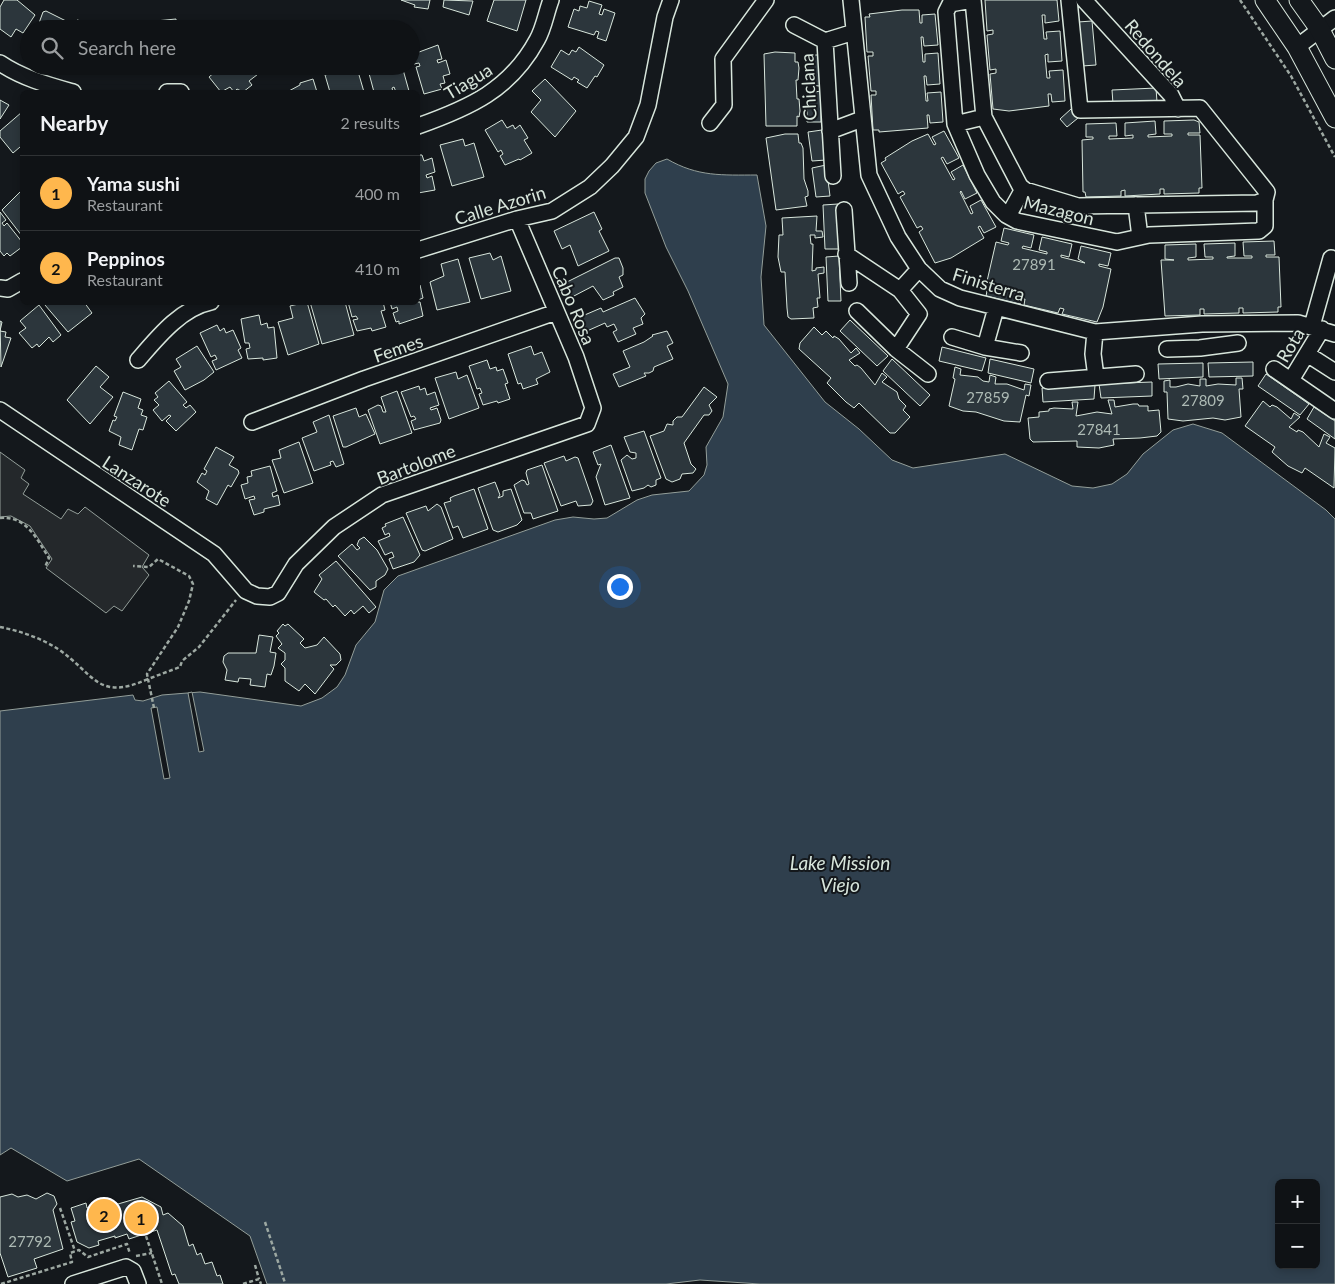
<!DOCTYPE html>
<html lang="en">
<head>
<meta charset="utf-8">
<style>
  body { margin:0; font-family:Lato,sans-serif; background:#181b1e; color:#f1f3f6 }
  .controls { position:absolute; right:15px; bottom:15px; display:grid; overflow:hidden; border-radius:8px; box-shadow:0 2px 8px #0003 }
  .controls button { width:45px; height:45px; display:grid; place-items:center; padding:0; border:0; border-bottom:1px solid #2f3234; background:#0f1215; color:#f1f3f6; font:25px sans-serif }
  .you { position:absolute; left:619px; top:586px; width:18px; height:18px; margin:-12px; border:4px solid #fff; border-radius:50%; background:#1a73e8; box-shadow:0 0 0 8px #1a73e833 }
  .badge { display:grid; place-items:center; width:32px; height:32px; border-radius:50%; background:#ffb74d; color:#111; font-size:16px; font-weight:700 }
  .pin { position:absolute; translate:-50% -50%; border:2px solid #fff; box-shadow:0 1px 5px #0006 }
  .list { margin:0; padding:0; list-style:none }
  h2 { display:flex; justify-content:space-between; align-items:center; height:65px; margin:0; padding:0 20px; font-size:21px }
  h2 small { font-size:16px; font-weight:400; color:#9b9ea0 }
  .list li { display:grid; grid-template-columns:32px 1fr auto; gap:15px; align-items:center; box-sizing:border-box; height:75px; padding:0 20px; border-top:1px solid #2f3234 }
  .list b { display:block; font-size:19px; white-space:nowrap }
  .list p { margin:0; font-size:16px; white-space:nowrap; color:#9b9ea0 }
  .list em { font-size:16px; font-style:normal; color:#9b9ea0 }
  .icon { flex:none; width:28px; height:28px; fill:none; stroke:currentColor; stroke-width:2; stroke-linecap:round; stroke-linejoin:round }
  .map { position:relative; flex:none; width:1335px; height:1284px; overflow:hidden }
  .search { position:absolute; background:#0f1215; box-shadow:0 2px 8px #0003; left:20px; top:20px; width:400px; height:55px; display:flex; align-items:center; gap:12px; box-sizing:border-box; padding:0 18px; border-radius:28px; color:#9b9ea0; font-size:19px }
  .panel { position:absolute; background:#0f1215; box-shadow:0 2px 8px #0003; left:20px; top:90px; width:400px; height:215px; border-radius:8px }
  .map>svg:first-child { display:block }
</style>
</head>
<body>
<div class="map">
<svg width="1335" height="1284" viewBox="0 0 1335 1284">
  <rect width="100%" height="100%" fill="#14181c"/>
  <path fill="#24282b" stroke="#939e99" d="M0,452L25,470L21,478L29,484L23,494L61,519L68,509L78,514L85,507L149,555L142,567L149,575L122,611L114,606L106,613L46,568L52,559L30,526L11,516L0,517Z"/>
  <path fill="#2f3f4d" stroke="#939e99" fill-rule="evenodd" d="M667,159C698,177 722,175 757,175L766,226L761,277L764,325L825,402L859,429L892,460L913,468L1005,454L1072,486L1093,488L1112,484L1127,474L1143,454L1173,430L1193,424L1222,433L1326,510L1335,519V1284H760L700,1280L666,1284H267L250,1236L139,1159L67,1181L11,1148L0,1155V711L133,695L135,700L143,701L162,695L200,692L301,706L322,698L337,687L345,675L356,645L375,622L384,590L398,576L555,520L573,517L594,519L607,518L637,500L652,495L689,491L704,475L707,465L706,447L723,417L728,384L688,291L666,247L645,193V179L649,171L656,163ZM1279,1183H1316V1265H1279Z"/>
  <path fill="#14181c" stroke="#939e99" d="M192,692L204,751L199,752L188,693Z
    M157,707L170,778L164,779L151,708Z"/>
  <path fill="#2c363c" stroke="#d8e6dc" d="M4,0H17L35,15L23,33L16,29L11,37L0,29V7Z
    M401,0H430L428,9L414,7L415,5Z
    M444,0L473,1L469,15L443,7Z
    M494,0H526L517,31L487,21Z
    M985,0H1057L1059,21L1045,23V15H1042L1044,39H1047L1046,32L1060,31L1062,61L1048,62V54L1045,55L1047,78H1050L1049,71L1063,70L1065,101L1052,102L1051,94H1048L1049,106L1009,111L993,109L990,74L996,73V69L990,70L987,35L993,34V30L987,31Z
    M589,1L602,5L599,14L602,15L604,9L615,13L606,41L597,38L599,32L596,31L594,35L568,27L574,9L579,11L580,6L587,8Z
    M902,10H919L920,23H922V15L935,14L938,45L924,46L923,37H921L923,62H925V54L938,53L940,84L927,85L926,76H924L926,101H928L927,93L941,92L943,122L930,123L929,115H927L928,128L879,132V130H873L871,95H876V91H871L868,56H873V52H867L865,17H870L869,14Z
    M46,11L70,23L68,29H34L36,25L44,28L45,26L39,23L43,12Z
    M176,19V23L182,22L183,29H145V22Z
    M77,20L91,23V25L103,29H75Z
    M1092,21L1096,65L1082,66L1078,22Z
    M438,45L442,59L437,60L438,63L446,60L450,74L443,76L445,83L440,84L442,89L424,94L416,67L420,66L419,63L414,64L411,55Z
    M579,47L604,65L597,77L595,76L587,88L577,82L579,80L574,77L572,80L551,67L561,50L569,55L572,50L576,52Z
    M775,52L795,53V62H798L799,68L798,80H796L797,99H799L800,111L799,117L797,116V126H766L764,54Z
    M805,55H819L820,86L806,85Z
    M78,66H98L97,71Z
    M124,66H144V68L124,70Z
    M222,66H259L262,71L249,81L252,85L243,92L237,89L234,92L230,87L221,92L209,77Z
    M367,66H402L409,91L396,92L394,87L392,88L393,92H374Z
    M357,68L364,92H330L325,75Z
    M313,79L317,92H287L300,85V83Z
    M545,79L576,111L555,137L531,112L541,100L532,91Z
    M1156,88L1157,102L1113,104L1112,90Z
    M821,91V122H807V93Z
    M0,100L9,105L0,119Z
    M1071,109L1078,118L1067,127L1060,119Z
    M22,112V150L20,147L13,153L0,137V131Z
    M502,120L507,128L513,125L515,129L520,125L528,138L524,140L532,153L520,160L519,159L505,165L500,156L503,154L501,150L498,152L485,130Z
    M1194,120L1199,122L1200,133H1188V135H1200L1202,188H1199V193L1164,194V189H1160V194L1125,196V190L1121,191V196L1086,197L1085,192H1083L1082,140L1093,139V137H1086V124L1116,123L1117,136H1109V139L1133,138V135L1125,136V123L1155,121L1156,134L1148,135V137L1172,136V134H1164V121Z
    M822,130L826,160L812,161L808,132Z
    M944,131L959,158L947,164L943,157L941,158L953,180L955,179L951,172L963,165L977,193L965,199L961,191L960,192L971,214L973,213L970,206L981,200L996,227L984,233L980,226L978,227L984,238L951,258L935,263L919,232L923,229L921,226L917,228L900,197L905,194L903,191L898,194L881,163L886,160L885,158L912,141L928,134L934,145L936,144L932,137Z
    M785,134H798L799,143H801L803,148L804,179L808,191V196L805,197L807,206L776,210L766,138Z
    M463,139L465,146L474,143L484,177L452,186L440,145Z
    M418,155H422L424,161L432,158L435,172L426,175L427,178L432,176L435,190L418,193Z
    M826,165L830,196L816,197L812,168Z
    M22,190V236L2,210Z
    M838,204L840,249H825L823,205Z
    M0,212L6,220L2,223L4,226L7,223L22,242V247L10,256L7,253L4,256L0,251Z
    M594,212L602,229L599,231L609,251L578,266L570,245L562,249L554,231Z
    M817,216L816,231H822L823,237L815,238V235H810L811,244H813L812,271L816,270V268L824,267V273L818,274L820,298H817L818,307L813,308L814,318L791,319L788,317L787,308L785,272H781L778,257L779,235H783L782,218Z
    M1004,228L1034,235L1031,248L1023,246L1022,248L1047,254V252L1039,250L1042,237L1072,244L1069,257L1061,255V257L1085,263L1078,259L1081,246L1111,253L1108,266L1099,264V266L1111,269L1103,307L1097,322L1062,314L1064,309L1060,308L1058,313L1024,305L1025,299H1022L1020,304L986,296L987,291L985,290L996,242L1008,245L1009,243L1001,241Z
    M1274,241L1275,255H1266V257H1279L1281,307H1278V312L1243,313V308H1239V313L1204,314V309H1200V315L1165,316L1161,260H1174L1165,259V245L1196,244V257L1188,258V260L1213,259V257H1205L1204,244L1235,243V256L1227,257V258H1252V256H1244L1243,242Z
    M490,253L493,260L501,256L511,291L481,299L469,258Z
    M839,256L841,301H828L826,257Z
    M615,258H619L623,268V275L619,277L623,287L613,292L614,295L603,300L593,286L572,297L565,283Z
    M458,259L470,302L437,310L430,282L444,276L441,264Z
    M420,285L423,298L418,300V286Z
    M635,298L645,314L641,318L643,324L633,328L636,334L618,342L613,332L617,330L614,324L607,327L605,323L587,331L580,317L601,308L603,312Z
    M48,302H84L92,313L68,332L45,305Z
    M307,302L319,344L288,355L278,322L293,318L290,306Z
    M310,302H345L354,335L322,344Z
    M348,302H383L385,310L381,311L386,327L372,331L371,328L357,331L353,320L358,319L356,316L352,317Z
    M390,302H420L423,316L399,324V321L396,322L393,313L398,311L397,307L392,309Z
    M39,305L61,335L53,342L49,337L39,347L37,344L32,348L19,333L26,328L20,321Z
    M259,315L261,325L267,323L268,328L274,327L277,358L263,360V358L248,359L246,349L250,348L249,343H245L241,319Z
    M850,320L888,356L877,366L840,331Z
    M0,321L2,322L0,331L6,332L5,337L11,338L1,367Z
    M217,325L220,331L224,328L226,333L233,330L241,348L238,350L242,358L216,370L212,361L217,359L215,355L211,357L200,333Z
    M814,327L822,335L826,331L833,338L834,336L839,339L851,353L856,348L860,353L849,360L855,366L857,365L861,368L875,385L882,373L887,377L882,382L897,392L899,399L906,406L903,410L910,417L895,433H890L859,403L854,408L846,402L827,383L831,378L799,349L800,343Z
    M667,331L673,343L667,346L673,359L654,367L653,371L649,373H644L646,376L619,387L613,374L630,367L623,351L644,342L653,336L652,335Z
    M197,346L214,372L204,380L185,390L174,371L181,367L176,359Z
    M531,346L534,355L542,352L550,372L536,379L538,384L523,389L521,383L518,384L508,354Z
    M942,347L986,358L982,371L939,361Z
    M892,359L930,395L920,406L883,371Z
    M990,359L1034,369L1031,383L988,373Z
    M487,360L490,369L496,367L497,371L503,369L508,383L505,384L510,399L498,403L497,401L483,405L479,394L482,393L480,388L477,389L469,366Z
    M1253,362V376L1209,377L1208,363Z
    M1203,363V377L1159,379L1158,364Z
    M96,366L109,377L100,387L113,397L90,424L67,400Z
    M955,367L961,369L960,375L978,377L983,381L989,382L990,375L996,377L995,384H1007L1024,390L1025,384L1031,385L1029,396L1026,395L1020,422L1004,421L976,412L963,411L949,406L955,379L953,378Z
    M456,372L458,379L467,375L479,408L449,419L435,378Z
    M1266,374L1309,404L1300,415L1258,386Z
    M1236,378H1242L1243,389H1239L1241,417L1225,420L1213,418L1183,421L1168,419L1167,392H1164V381L1170,380V387H1176L1188,384L1200,386V379H1206V386L1218,384L1236,385Z
    M169,381L187,402L183,405L186,408L190,405L196,412L176,431L166,421L171,416L169,415L162,421L153,410L159,405L154,400L158,397L155,393Z
    M1152,382V396L1101,398L1099,384Z
    M1095,385L1094,399L1043,402L1042,388Z
    M419,386L420,390L425,388L427,395L435,392L439,405L430,408L431,410L437,408L441,420L440,423L414,430L411,421L416,419L414,416L411,417L401,392Z
    M704,387L717,397L709,405L712,411L709,415H704L684,443L691,464L696,469L693,473L682,474L680,479L672,482L666,479L650,436L664,431L667,424L673,425V421L677,417H682Z
    M397,391L412,433L380,444L368,410L378,405L381,406L383,412H386L381,397Z
    M123,392L141,399L138,408L143,410L141,415L147,417L143,430L139,429L132,450L119,445L121,437L109,431L113,420L115,421L117,417L114,416Z
    M1108,400H1114L1115,407L1133,404H1138L1139,406H1148V411L1159,410L1161,432L1157,436L1140,438L1113,439L1114,445L1099,448L1077,447V441L1033,442L1030,439L1028,418L1039,417V412L1049,411V409L1054,408L1073,409L1072,402H1078L1076,416L1097,412L1112,414Z
    M1263,401L1270,407L1272,405L1277,407L1291,419L1294,413L1300,417L1289,427L1297,432L1298,430L1303,432L1319,447L1324,434L1330,437L1326,443L1335,448L1334,488L1305,468L1302,473L1288,466L1272,452L1275,447L1245,426Z
    M1314,407L1335,421V439L1307,419Z
    M356,408L359,417L366,414L375,434L346,447H343L333,416Z
    M329,415L344,464L336,467L333,461L330,462L331,465L314,471L302,438L317,432L313,422Z
    M644,431L661,478L656,480V485L651,487L648,485L644,488L632,491L621,460L627,455L632,459L636,458V453L630,452L624,437Z
    M299,442L313,483L284,493L272,460L281,458L279,450Z
    M611,445L630,498L605,505L596,477L601,464L598,465L593,452Z
    M216,447L234,457L229,465L238,470L239,473L231,487L228,485L217,505L206,499L209,491L197,482L202,473L205,475L207,471L204,469Z
    M564,456L566,461L575,457L578,458L593,501L591,505L578,506L576,501L561,506L544,463Z
    M542,465L558,511L533,519L531,513H524L514,485L522,480L525,481L527,485L529,484L526,473L527,470Z
    M270,466L277,491L272,493L273,497L278,495L280,505L264,509V512L254,515L249,500L255,499L254,496L245,499L241,485L248,483L247,477L252,476L251,471Z
    M495,482L500,495L498,498L503,496V491L511,489L522,520L517,525L498,532L493,530L478,488Z
    M474,489L488,529L463,538L458,526L453,528L444,503L451,501L450,498L454,496Z
    M437,504L441,507L453,539L425,551L422,550L406,513L426,506L428,511Z
    M403,517L420,555L414,562L393,569L389,559L394,557L392,552L385,555L378,541L390,536L389,533L385,535L382,528L386,526L385,524Z
    M364,537L377,550L388,569L385,575L376,581V587L370,590L338,556L352,544L357,550L360,548L357,545L359,540Z
    M336,561L376,607L369,613L363,606L354,614L351,610L345,616L335,605L333,607L326,599L324,600L314,592L322,579L319,575Z
    M283,624L285,626L288,624L304,639L300,643L305,648L317,645L324,637L340,654L341,660L336,665H330L334,669L315,694L305,684L299,691L285,681V668L281,664L285,660V653L278,648L282,644L276,636L279,633L277,631Z
    M259,635L273,637L270,652L276,653L274,666L271,675L267,674L265,687L250,685L251,679L239,678L238,682L225,680L227,670L223,662L224,656L228,653H256Z
    M47,1193L54,1196L57,1204L53,1210L63,1249L34,1259L37,1268L8,1277L0,1253V1197L12,1194L18,1197L27,1195L36,1199Z
    M142,1197L161,1207L163,1215L168,1213L183,1226L189,1246L193,1244L197,1255L201,1253L205,1264L212,1262L217,1276L220,1275L223,1284H179L175,1274L172,1275L157,1230L129,1239L127,1234L115,1238V1236L98,1241L99,1245L89,1248L77,1242L71,1222L75,1221L71,1208L86,1203L87,1208L110,1200L118,1204Z"/>
  <g fill="none" stroke-linecap="round" stroke-linejoin="round">
    <defs>
      <path id="minor" d="M851,0L869,175L898,237L919,269L940,289L960,298L1095,332L1202,324L1298,323L1335,334
        M972,0L950,4L946,12L955,124L977,175L993,202L1006,215L1017,221L1117,242L1149,235L1259,231L1265,226V200
        M973,0L984,117L1020,186L1025,190L1078,206L1257,203L1265,200L1267,192L1200,108L1080,110L1069,0
        M1084,0L1171,95L1178,109
        M794,25L825,41L833,176
        M825,41L854,32
        M1297,47L1335,18
        M0,63C22,78 48,85 73,92
        M167,92H181
        M710,123L724,105L723,59L766,0
        M955,124L984,117
        M418,126C469,108 510,90 537,40C544,28 546,13 551,0
        M830,131L862,119
        M1136,205L1140,237
        M844,210L849,283
        M1008,216L1023,189
        M418,250L517,219L552,211L590,187L612,166L636,137L648,105L665,17L671,0
        M846,254L900,290
        M0,288L8,289L22,281
        M857,311L896,349L928,374
        M1312,326L1331,258
        M1095,332L1093,354L1096,377
        M952,337L985,347L1021,353
        M985,347L996,308
        M896,349L919,314L900,290L919,269
        M1167,349L1200,348L1238,343
        M1307,354L1335,372
        M138,360C157,338 181,308 211,302
        M1274,369L1335,411
        M1291,380L1322,329
        M1048,381L1136,374
        M0,410L214,554L246,591L257,596L270,597L278,593L296,564L334,527L382,495L587,424L593,408L576,357L517,219
        M252,422L364,379L556,312
        M73,1284L126,1267L133,1271L138,1284"/>
      <path id="major" d="M1265,0L1297,47L1335,118
        M1299,0L1319,28L1335,59"/>
    </defs>
    <use href="#minor" stroke="#d8e6dc" stroke-width="18"/>
    <use href="#major" stroke="#d8e6dc" stroke-width="21"/>
    <path stroke="#9da8a2" stroke-width="2.5" stroke-dasharray="4 2.5" stroke-linecap="butt" d="M1240,0L1291,76L1335,157
      M0,518C27,516 36,538 49,558L45,567
      M0,627C20,631 41,638 58,649C95,674 97,702 148,679L147,674L178,627L189,601L193,584L189,576L158,559L149,567L133,566
      M154,708L148,679L180,667L182,661L199,647L236,600
      M60,1208L75,1251
      M265,1222L285,1283
      M146,1236L162,1284
      M136,1256L152,1253
      M255,1265L259,1279
      M1,1284L72,1262L70,1253L79,1250L88,1257L127,1244L130,1254
      M243,1284L259,1279L261,1284"/>
    <use href="#minor" stroke="#14181c" stroke-width="15"/>
    <use href="#major" stroke="#14181c" stroke-width="19"/>
  </g>
  <g text-anchor="middle" dominant-baseline="central" stroke-width="4" stroke-linejoin="round" paint-order="stroke">
    <g font-size="15" fill="#adbab4">
      <text x="1034" y="264">27891</text>
      <text x="988" y="397">27859</text>
      <text x="1203" y="400">27809</text>
      <text x="1099" y="429">27841</text>
      <text x="30" y="1241">27792</text>
    </g>
    <g font-size="18" fill="#d8e6dc" stroke="#14181c">
      <text transform="translate(1156 53) rotate(49)">Redondela</text>
      <text transform="translate(468 81) rotate(-31)">Tiagua</text>
      <text transform="translate(808 87) rotate(-93)">Chiclana</text>
      <text transform="translate(500 205) rotate(-17)">Calle Azorin</text>
      <text transform="translate(1059 210) rotate(14)">Mazagon</text>
      <text transform="translate(989 284) rotate(17)">Finisterra</text>
      <text transform="translate(574 305) rotate(67)">Cabo Rosa</text>
      <text transform="translate(1290 345) rotate(-59)">Rota</text>
      <text transform="translate(398 348) rotate(-19)">Femes</text>
      <text transform="translate(416 464) rotate(-21)">Bartolome</text>
      <text transform="translate(137 481) rotate(33)">Lanzarote</text>
    </g>
    <g font-size="19" font-style="italic" fill="#d8e6dc" stroke="#14181c">
      <text x="840" y="862">Lake Mission<tspan x="840" dy="22">Viejo</tspan></text>
    </g>
  </g>
</svg>
<div class="controls">
<button>+</button>
<button>−</button>
</div>
<div class="you"></div>
<div class="pin badge" style="left:141px;top:1218px">1</div>
<div class="pin badge" style="left:104px;top:1215px">2</div>
<div class="search"><svg class="icon" aria-label="search" viewBox="0 0 24 24"><circle cx="10" cy="10" r="6"/><path d="M15 15l6 6"/></svg>Search here</div>
<section class="panel">
<h2>Nearby<small>2 results</small></h2>
<ul class="list">
<li><span class="badge">1</span><div><b>Yama sushi</b><p>Restaurant</p></div><em>400 m</em></li>
<li><span class="badge">2</span><div><b>Peppinos</b><p>Restaurant</p></div><em>410 m</em></li>
</ul>
</section>
</div>
</body>
</html>
